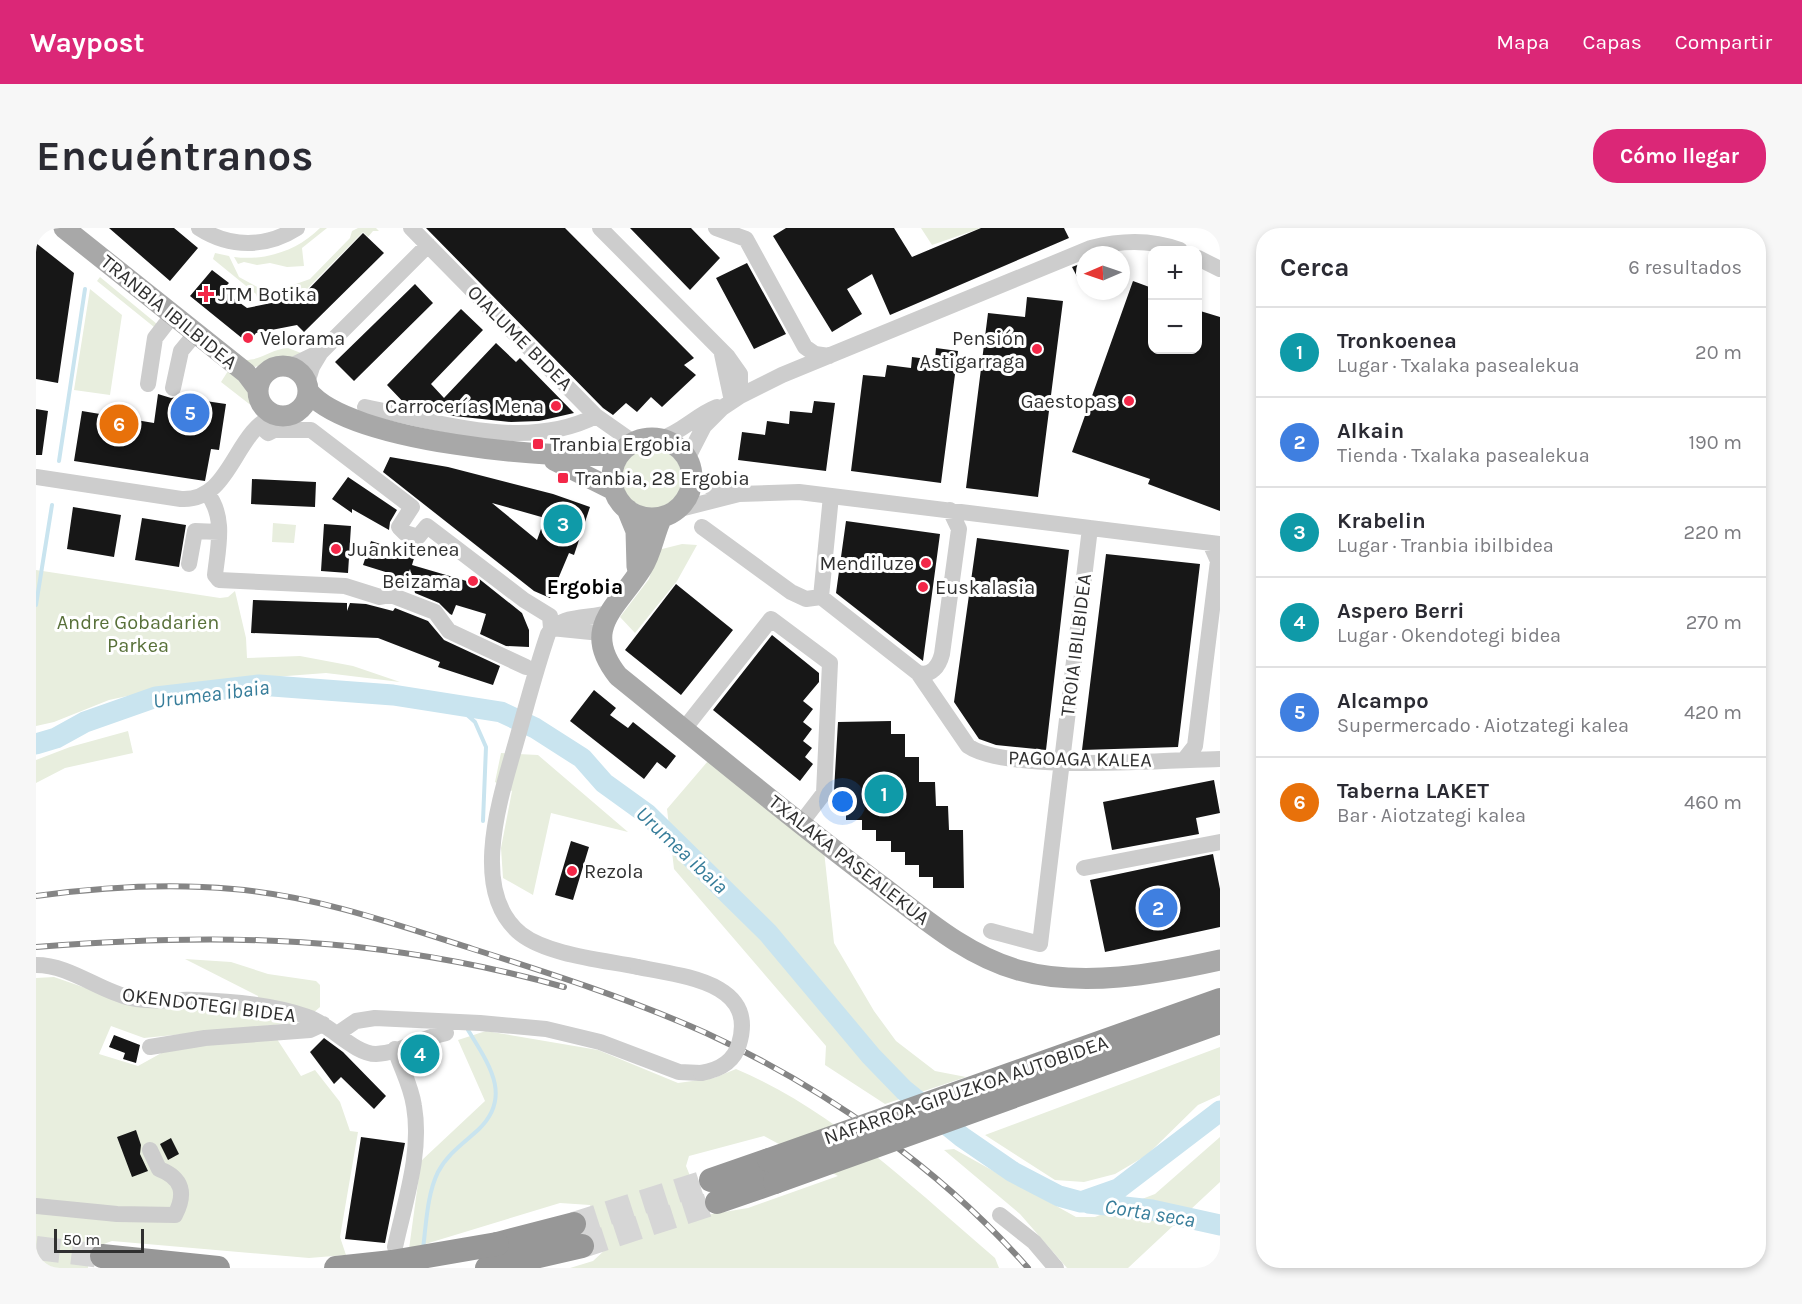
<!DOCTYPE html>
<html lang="es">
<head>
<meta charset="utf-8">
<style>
  body { margin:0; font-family:Karla,sans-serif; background:#f7f7f7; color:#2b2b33 }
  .controls { position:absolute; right:18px; top:18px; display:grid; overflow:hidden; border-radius:12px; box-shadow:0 3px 9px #0003 }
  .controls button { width:54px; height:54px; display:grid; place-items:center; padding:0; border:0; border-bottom:2px solid #e1e1e2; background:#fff; color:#2b2b33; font:30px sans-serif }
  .compass { position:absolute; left:1040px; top:18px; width:54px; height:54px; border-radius:50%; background:#fff; box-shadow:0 3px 9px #0003; rotate:268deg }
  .scale { position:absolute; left:18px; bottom:15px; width:90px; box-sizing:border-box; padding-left:6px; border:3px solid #303030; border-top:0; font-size:16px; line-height:21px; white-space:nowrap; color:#303030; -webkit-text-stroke:4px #fff; paint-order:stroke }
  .you { position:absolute; left:807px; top:574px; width:21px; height:21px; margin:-15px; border:4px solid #fff; border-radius:50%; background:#1a73e8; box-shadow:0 0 0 9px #1a73e833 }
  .badge { display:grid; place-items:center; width:39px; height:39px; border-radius:50%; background:#db2777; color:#fff; font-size:20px; font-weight:700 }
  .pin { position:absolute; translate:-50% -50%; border:3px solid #fff; box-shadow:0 2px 6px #0006 }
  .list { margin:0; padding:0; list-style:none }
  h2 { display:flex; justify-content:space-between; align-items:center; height:78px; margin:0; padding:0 24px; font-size:26px }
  h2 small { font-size:20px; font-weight:400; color:#7c7c81 }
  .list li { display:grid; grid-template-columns:39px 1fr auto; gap:18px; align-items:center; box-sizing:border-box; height:90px; padding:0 24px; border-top:2px solid #e1e1e2 }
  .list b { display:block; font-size:22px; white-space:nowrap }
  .list p { margin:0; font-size:20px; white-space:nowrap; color:#7c7c81 }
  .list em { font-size:20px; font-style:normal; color:#7c7c81 }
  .map { position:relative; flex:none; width:1184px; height:1040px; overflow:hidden; border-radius:24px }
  header { display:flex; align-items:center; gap:36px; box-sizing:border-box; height:84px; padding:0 30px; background:#db2777; color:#fff }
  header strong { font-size:28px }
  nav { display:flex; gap:33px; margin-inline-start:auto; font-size:21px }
  .intro { display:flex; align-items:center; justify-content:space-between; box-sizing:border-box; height:144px; padding:0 36px }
  h1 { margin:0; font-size:42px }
  .button { padding:15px 27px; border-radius:24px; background:#db2777; color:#fff; font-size:21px; font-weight:700 }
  main { display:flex; gap:36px; padding:0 36px }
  aside { flex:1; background:#fff; border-radius:24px; box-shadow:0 3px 9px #0003 }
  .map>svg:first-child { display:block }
</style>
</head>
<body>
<header>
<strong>Waypost</strong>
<nav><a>Mapa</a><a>Capas</a><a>Compartir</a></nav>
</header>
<div class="intro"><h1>Encuéntranos</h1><a class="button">Cómo llegar</a></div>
<main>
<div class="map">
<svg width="1184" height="1040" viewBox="0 0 1184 1040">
  <rect width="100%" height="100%" fill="#fff"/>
  <path fill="#e8eede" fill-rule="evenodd" d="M284,0H291L266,20L268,38L251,39L234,35L221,37L208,34L202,36L198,29C229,33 261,23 284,0Z
    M322,0H340L343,3H337L332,9L327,4L266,66L223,75L220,66L177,31L179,25L193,28L203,49L227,62H243L274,51L314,10L316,3Z
    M885,0H945L896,17Z
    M64,49L121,96L118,99L61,53Z
    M54,61L86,87L74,167L38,162Z
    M252,120L265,125L256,132H237L219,139L210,137V132C225,132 236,121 252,120Z
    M192,143L215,162L221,182L185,154Z
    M586 250a30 30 0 1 1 60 0a30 30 0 1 1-60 0Z
    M237,295L260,297L258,315L236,314Z
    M646,316L661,317L641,353L599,405L584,389L613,351L622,322Z
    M0,342L184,370L192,369L199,363L210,410L211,430L264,428L317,438L364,454L290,445L147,456L73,472L18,494L0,498Z
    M92,503L97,525L29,540L0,555V532L34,519Z
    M465,525L502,527L592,604L515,585L497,667L467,650L465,620L476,563L459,554Z
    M672,533L788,623L798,715L838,783L860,813L899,843L930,849L849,876L789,837L790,818L638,641L631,581Z
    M149,731L195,734L232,746L280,753L284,757V779L267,794L108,810L75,798L63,826L102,838L138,818L239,808L265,848L279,842L304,874L314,903L322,904L304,1009L310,1027L273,1030L76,1013C60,1018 54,1024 52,1040H0V750L18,749L67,766L219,783L222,768Z
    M450,803L562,822L642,855L678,850L700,841C799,883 878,961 959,1030L963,1040H534L557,1033L571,1020L554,977L524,975L373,1021L385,933L449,873L422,812ZM728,908L802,948L712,980L670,987L650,938L653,928Z
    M1184,819V867L1162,877L1111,927L1079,946L1048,954L1019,952L949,907Z
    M1184,909V954L1092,1040H1031L984,986L908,922L918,921L1040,989H1059L1119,966Z"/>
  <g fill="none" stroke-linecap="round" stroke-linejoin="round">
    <path stroke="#c9e4ef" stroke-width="4" d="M23,233L49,61
      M0,377L16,277
      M418,475L439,494L450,519L447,593
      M387,1021C390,998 391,966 402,944C412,925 428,915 443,901C477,868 452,835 432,802"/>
    <path stroke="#c9e4ef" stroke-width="21" d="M0,516L20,510L49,494L120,469L223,457L357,467L465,484L499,500L546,530L568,555L611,586L732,705L835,828L868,862L926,909L977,944L1023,968L1045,974L1082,961L1184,883
      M1052,975L1116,982L1184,997"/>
  </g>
  <path fill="#171717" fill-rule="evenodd" d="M73,0H138L162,20L134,53Z
    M390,0H529L658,130L648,137L660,147L626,179L615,169L601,184L590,175L577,187L567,180Z
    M594,0H655L684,30L654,62Z
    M750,0H858L876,29L945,0H1028L1033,10L854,87L836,46L811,61L826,86L796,104L737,8Z
    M327,5L348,25L268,104L261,97L220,105L212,115L154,68L176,42L193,55L186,62L211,80L265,69Z
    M0,15L38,45L22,155L0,151Z
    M1049,34V64L1036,39Z
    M711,35L750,106L718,121L680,50Z
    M1097,53L1116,60V122H1161V82L1184,89V283L1112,256L1114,251L1036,224Z
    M379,56L397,75L318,153L299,134Z
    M991,69L1027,73L1002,269L930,260L952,85L989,89Z
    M425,81L447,102L395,156L408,170L460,115L480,134L484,130L538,185L503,193L475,194L418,188L371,178L351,157Z
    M900,120L922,123L905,255L815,243L827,147L849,149L851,137L875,140L876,129L899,132Z
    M122,166L135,170L142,169L190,176L183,222L175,221L169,253L38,233L46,183L118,195Z
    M778,173L799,175L790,243L702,232L706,204L729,207L731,193L753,196L754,183L776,185Z
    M0,181L12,183L6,227H0Z
    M354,229L412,239L517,266L554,279L538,327L533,325L514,370L498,363L347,244ZM456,275L509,290L501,312Z
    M312,249L361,282L354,294L353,302L316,281V285L296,271Z
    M216,251L280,254L279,279L215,276Z
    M37,279L85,287L78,329L31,321Z
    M106,290L150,297L143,339L99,332Z
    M810,293L904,306L887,433L800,365Z
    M288,296L315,298L312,345L285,343Z
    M941,310L1033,322L1010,522L960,517L943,511L918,474Z
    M335,313L379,327L376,337L434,354L436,348L442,350L486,385L493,402V419L470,418L444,406L450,386L420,377L416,387L414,386L403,375L379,365L374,341L367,361L353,357L356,346L327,337Z
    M1070,326L1164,336L1142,519L1046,522Z
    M640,356L697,402L645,467L589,422Z
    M217,372L311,375V383L314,375L330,376L357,383L359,380L392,393L408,412L464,438L457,457L402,439L404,434L342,410L215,405Z
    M736,407L783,445V454L767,473L777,481L767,494L776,501L767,513L776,520L769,529L777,536L764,553L677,482Z
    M558,462L580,480L574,487L592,500L597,494L640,528L630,541L621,534L608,551L534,493Z
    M855,493V506H869V529H883V554H899L900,578H912L913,602H927L928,660H897V649H883V637H869V624H855V613H840V602H826V592H810V580H797L802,494Z
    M1178,552L1184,585L1160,590L1163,606L1076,622L1067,574Z
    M535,613L553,619L537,672L519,667Z
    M1177,626L1184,661V699L1069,724L1054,652Z
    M78,807L104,817L100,835L87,831L89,825L73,819Z
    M288,810L307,824L350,868L338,881L305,849L298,856L274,824Z
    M398,819L401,829L377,839L373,829Z
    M100,902L105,917L104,926L112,943L96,949L81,909Z
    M325,909L369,915L349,1015L309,1011Z
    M135,910L143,926L132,932L124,916Z"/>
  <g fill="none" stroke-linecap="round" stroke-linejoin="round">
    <path stroke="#d6d6d6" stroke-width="24" stroke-dasharray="24 12" stroke-linecap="butt" d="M538,996L675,952
      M546,1018L681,974
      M0,1020L66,1028"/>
    <path stroke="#cdcdcd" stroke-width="16" d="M163,0C194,20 230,20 261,0
      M375,0L560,188L597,214
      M564,0L692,129L704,146V168
      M680,0L710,11L769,119L779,126L793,128
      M1162,30L1184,41
      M686,126L696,173
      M253,139L284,124
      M271,155L276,139L285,124L392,17
      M112,156L119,110L136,88
      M137,160L145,123L159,106
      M329,179C403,194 489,224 560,188
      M224,198L232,205L238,202H275L376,279L363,299L369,305L382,309L391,298L488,372L514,388L515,400
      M624,211C645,205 660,187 681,179
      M651,231L668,198L686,180L704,168L746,147L1055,20C1085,12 1115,11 1144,22
      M656,247L676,260L696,266
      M0,249L145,271C196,274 198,201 240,187
      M171,265C190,289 182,319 179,347L183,352L309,358L344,369L355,367L399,384L413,403L490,439
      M795,268L785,369L882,445L932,518C971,545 1131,532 1184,531
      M640,282L703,266L763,264L1184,316
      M666,299L755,364L770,371L785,369
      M153,336L159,303L183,304
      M573,385C553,391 523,386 512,406C500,441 491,476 481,511C466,565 431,663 485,706C512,727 568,732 602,739
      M515,400L565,405
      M882,445C895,449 903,438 906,426L923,301L914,282
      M648,501L735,391L794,435L788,565L765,595
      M1148,532L1159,518L1182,333L1174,315
      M1048,640L1184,614
      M955,703L1004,716L1054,300
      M0,737C34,737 63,763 95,770C116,775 137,771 159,772C195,773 238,777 272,789C294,796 318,826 340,826C364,825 387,809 410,805
      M301,806L320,793L339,790L444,795L510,801L564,814L643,844L665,845
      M114,819L169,810L274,802L287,796
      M359,821C365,840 375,857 378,878C386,925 369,973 359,1019
      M0,978L81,986L139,987C150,966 147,950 123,941L114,922
      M964,987L998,1014L1020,1040"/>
    <path stroke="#a8a8a8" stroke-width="21" d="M28,0L210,145L222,161
      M222 163a25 25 0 1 1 50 0a25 25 0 1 1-50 0Z
      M272,163C311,214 521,233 584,226
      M576 250a40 40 0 1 1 80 0a40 40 0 1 1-80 0Z
      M518,232L578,262
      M591,281L600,303L601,339
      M626,289C618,305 616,325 606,340C581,380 544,400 582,448C670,519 757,592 848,660C890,692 930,727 982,742C1046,760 1121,746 1184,732"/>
    <path stroke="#979797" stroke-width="24" d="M675,952L733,932
      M681,974L739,954
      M461,1016L538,996
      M66,1028L182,1040
      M451,1040L546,1018"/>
    <defs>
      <path id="rail" d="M0,668C66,659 131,655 197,661C280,668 359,696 437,721C516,746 594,771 670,805C789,860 905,941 992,1040
        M0,719C187,704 346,708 528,759"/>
    </defs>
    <use href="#rail" stroke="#858585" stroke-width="6"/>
    <use href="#rail" stroke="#fff" stroke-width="4" stroke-dasharray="11" stroke-linecap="butt"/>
    <path stroke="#cdcdcd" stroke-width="16" d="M602,739C644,748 722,753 703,816C698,834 683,842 665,845"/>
    <path stroke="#979797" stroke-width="24" d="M733,932L1184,772
      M739,954L1184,794
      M300,1040L356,1034L461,1016"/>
  </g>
  <g fill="#f32748" stroke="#fff" stroke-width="2">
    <path d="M167 57h6v6h6v6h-6v6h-6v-6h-6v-6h6z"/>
    <circle cx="212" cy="110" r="6"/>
    <circle cx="1001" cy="121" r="6"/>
    <circle cx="1093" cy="173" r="6"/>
    <circle cx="520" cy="178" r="6"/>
    <rect x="496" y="210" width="12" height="12" rx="3"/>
    <rect x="521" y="244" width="12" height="12" rx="3"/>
    <circle cx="300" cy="321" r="6"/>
    <circle cx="890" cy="335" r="6"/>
    <circle cx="437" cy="353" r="6"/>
    <circle cx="887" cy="359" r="6"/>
    <circle cx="536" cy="643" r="6"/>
  </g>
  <g text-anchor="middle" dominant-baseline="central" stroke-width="6" stroke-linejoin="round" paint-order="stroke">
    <g font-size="20" fill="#303030" stroke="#fff" text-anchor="start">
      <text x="182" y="66">JTM Botika</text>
      <text x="224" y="110">Velorama</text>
      <text x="989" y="110" text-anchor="end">Pensión<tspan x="989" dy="23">Astigarraga</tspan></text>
      <text x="1081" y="173" text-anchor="end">Gaestopas</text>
      <text x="508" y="178" text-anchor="end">Carrocerías Mena</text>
      <text x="514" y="216">Tranbia Ergobia</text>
      <text x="539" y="250">Tranbia, 28 Ergobia</text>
      <text x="312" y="321">Juankitenea</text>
      <text x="878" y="335" text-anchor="end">Mendiluze</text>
      <text x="425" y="353" text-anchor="end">Beizama</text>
      <text x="899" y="359">Euskalasia</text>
      <text x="548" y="643">Rezola</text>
    </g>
    <g font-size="20" fill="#303030" stroke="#fff">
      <text transform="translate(133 84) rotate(39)">TRANBIA IBILBIDEA</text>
      <text transform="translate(484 110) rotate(45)">OIALUME BIDEA</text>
      <text transform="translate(1040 417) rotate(-83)">TROIA IBILBIDEA</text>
      <text transform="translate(1044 531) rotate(1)">PAGOAGA KALEA</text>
      <text transform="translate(813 632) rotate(38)">TXALAKA PASEALEKUA</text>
      <text transform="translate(173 777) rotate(7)">OKENDOTEGI BIDEA</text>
      <text transform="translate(930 862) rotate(-19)">NAFARROA-GIPUZKOA AUTOBIDEA</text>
    </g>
    <g font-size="20" fill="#587039" stroke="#fff">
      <text x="102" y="394">Andre Gobadarien<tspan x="102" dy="23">Parkea</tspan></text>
    </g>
    <g font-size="21" font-weight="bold" fill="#000" stroke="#fff">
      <text x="549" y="359">Ergobia</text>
    </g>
    <g font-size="21" font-style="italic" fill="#377d9a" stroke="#fff">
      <text transform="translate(175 466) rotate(-7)">Urumea ibaia</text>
      <text transform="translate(646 622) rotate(43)">Urumea ibaia</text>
      <text transform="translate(1114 985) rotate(9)">Corta seca</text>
    </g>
  </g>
</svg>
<div class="controls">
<button>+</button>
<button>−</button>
</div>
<svg class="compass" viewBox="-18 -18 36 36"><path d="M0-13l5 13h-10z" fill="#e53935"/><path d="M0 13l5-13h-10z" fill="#7c7c81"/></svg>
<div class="scale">50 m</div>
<div class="you"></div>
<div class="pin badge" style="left:848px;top:566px;background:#0f9aa8">1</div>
<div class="pin badge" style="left:1122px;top:680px;background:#3f7fe0">2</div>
<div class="pin badge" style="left:527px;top:296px;background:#0f9aa8">3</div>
<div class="pin badge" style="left:384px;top:826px;background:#0f9aa8">4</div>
<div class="pin badge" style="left:154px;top:185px;background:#3f7fe0">5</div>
<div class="pin badge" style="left:83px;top:196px;background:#e8710a">6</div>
</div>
<aside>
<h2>Cerca<small>6 resultados</small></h2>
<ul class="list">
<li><span class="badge" style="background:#0f9aa8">1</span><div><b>Tronkoenea</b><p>Lugar · Txalaka pasealekua</p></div><em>20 m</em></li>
<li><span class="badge" style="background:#3f7fe0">2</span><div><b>Alkain</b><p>Tienda · Txalaka pasealekua</p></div><em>190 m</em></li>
<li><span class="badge" style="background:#0f9aa8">3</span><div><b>Krabelin</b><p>Lugar · Tranbia ibilbidea</p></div><em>220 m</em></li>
<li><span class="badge" style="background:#0f9aa8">4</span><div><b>Aspero Berri</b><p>Lugar · Okendotegi bidea</p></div><em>270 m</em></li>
<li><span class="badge" style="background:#3f7fe0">5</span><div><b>Alcampo</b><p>Supermercado · Aiotzategi kalea</p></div><em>420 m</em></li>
<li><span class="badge" style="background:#e8710a">6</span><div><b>Taberna LAKET</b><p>Bar · Aiotzategi kalea</p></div><em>460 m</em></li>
</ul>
</aside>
</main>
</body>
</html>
